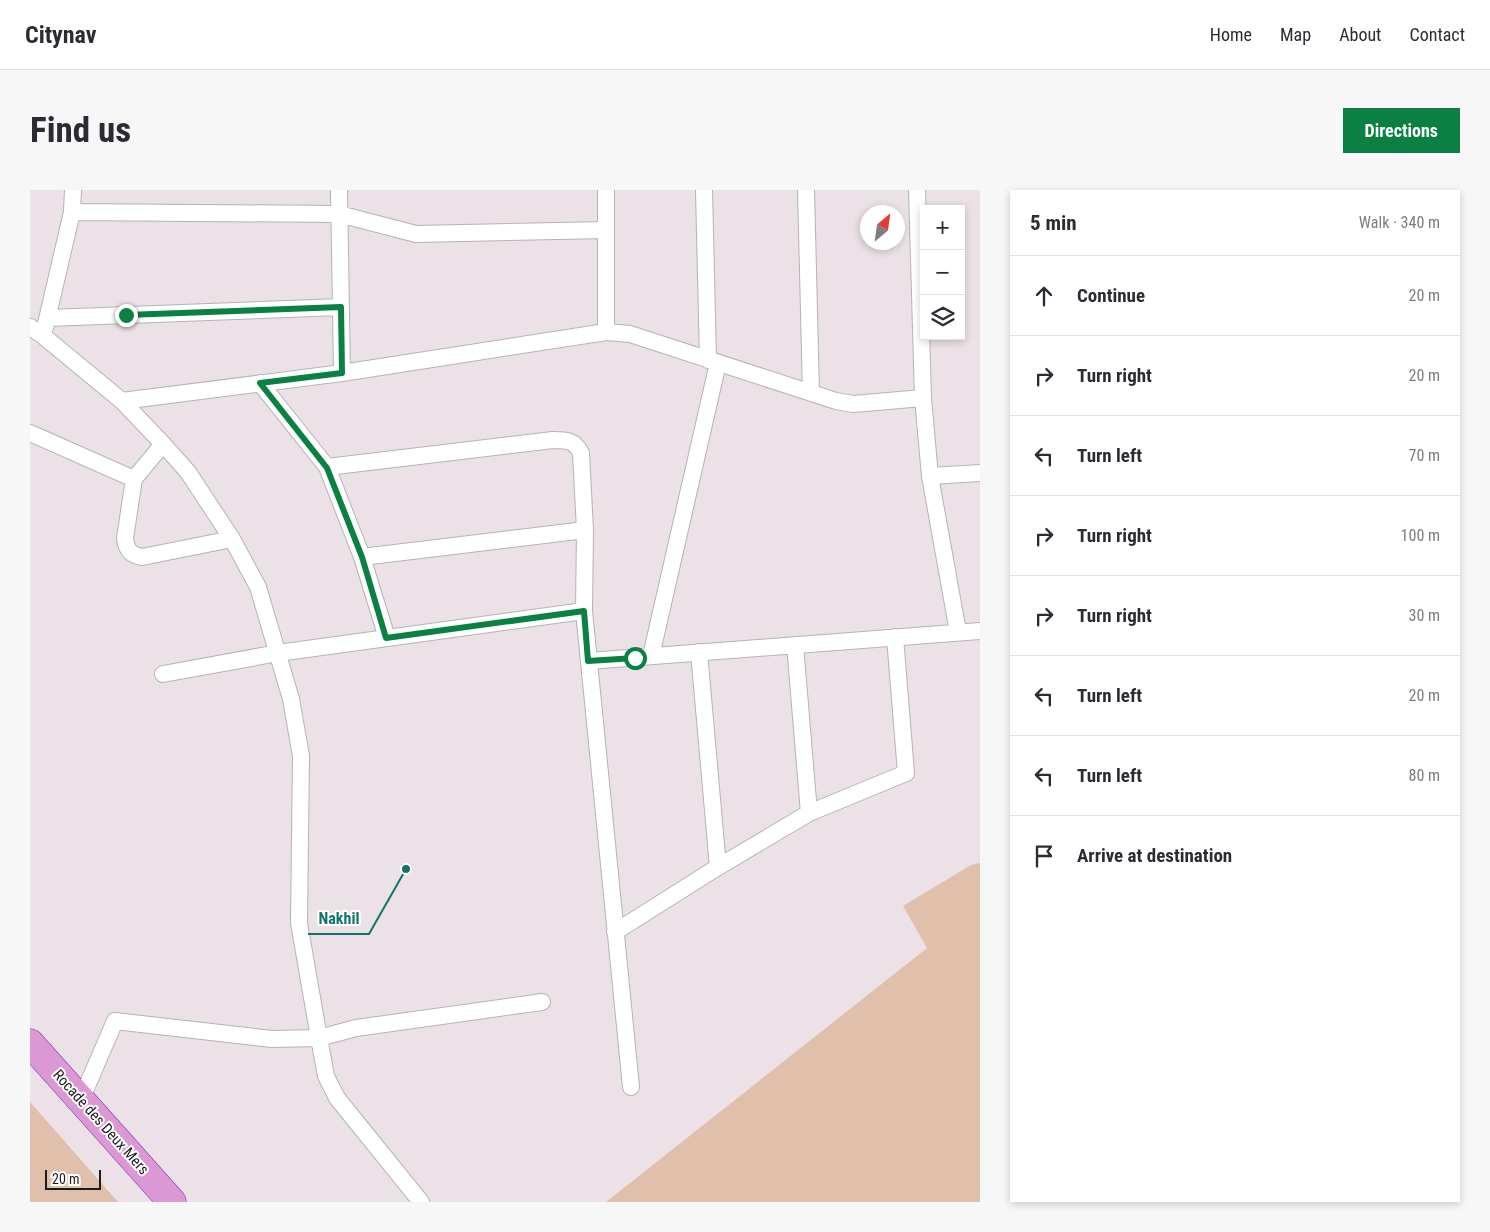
<!DOCTYPE html>
<html lang="en">
<head>
<meta charset="utf-8">
<style>
  body { margin:0; font-family:"Roboto Condensed",sans-serif; background:#f7f7f7; color:#2b2b33 }
  .controls { position:absolute; right:15px; top:15px; display:grid; overflow:hidden; border-radius:0px; box-shadow:0 2px 8px #0003 }
  .controls button { width:45px; height:45px; display:grid; place-items:center; padding:0; border:0; border-bottom:1px solid #e1e1e2; background:#fff; color:#2b2b33; font:25px sans-serif }
  .compass { position:absolute; left:830px; top:15px; width:45px; height:45px; border-radius:50%; background:#fff; box-shadow:0 2px 8px #0003; rotate:29deg }
  .scale { position:absolute; left:15px; bottom:12px; width:56px; box-sizing:border-box; padding-left:5px; border:2px solid #1b1b1b; border-top:0; font-size:14px; line-height:18px; white-space:nowrap; color:#1b1b1b; -webkit-text-stroke:4px #fff; paint-order:stroke }
  .stop { position:absolute; width:15px; height:15px; margin:-11px; border:4px solid #0b8043; border-radius:50%; background:#fff }
  .stop.end { background:#0b8043; border-color:#fff; box-shadow:0 1px 5px #0008 }
  .list { margin:0; padding:0; list-style:none }
  h2 { display:flex; justify-content:space-between; align-items:center; height:65px; margin:0; padding:0 20px; font-size:21px }
  h2 small { font-size:16px; font-weight:400; color:#7c7c81 }
  .list li { display:grid; grid-template-columns:32px 1fr auto; gap:15px; align-items:center; box-sizing:border-box; height:80px; padding:0 20px; border-top:1px solid #e1e1e2 }
  .list b { display:block; font-size:19px; white-space:nowrap }
  .list em { font-size:16px; font-style:normal; color:#7c7c81 }
  .icon { flex:none; width:28px; height:28px; fill:none; stroke:currentColor; stroke-width:2; stroke-linecap:round; stroke-linejoin:round }
  .map { position:relative; flex:none; width:950px; height:1012px; overflow:hidden; border-radius:0px }
  header { display:flex; align-items:center; gap:30px; box-sizing:border-box; height:70px; padding:0 25px; background:#fff; border-bottom:1px solid #e1e1e2 }
  header strong { font-size:24px }
  nav { display:flex; gap:28px; margin-inline-start:auto; font-size:18px }
  .intro { display:flex; align-items:center; justify-content:space-between; box-sizing:border-box; height:120px; padding:0 30px }
  h1 { margin:0; font-size:35px }
  .button { padding:12px 22px; border-radius:0px; background:#0b8043; color:#fff; font-size:18px; font-weight:700 }
  main { display:flex; gap:30px; padding:0 30px }
  aside { flex:1; background:#fff; border-radius:0px; box-shadow:0 2px 8px #0003 }
  .map>svg:first-child { display:block }
</style>
</head>
<body>
<header>
<strong>Citynav</strong>
<nav><a>Home</a><a>Map</a><a>About</a><a>Contact</a></nav>
</header>
<div class="intro"><h1>Find us</h1><a class="button">Directions</a></div>
<main>
<div class="map">
<svg width="950" height="1012" viewBox="0 0 950 1012">
  <rect width="100%" height="100%" fill="#ebe1e6"/>
  <path fill="#e1c0ab" d="M950,673V1012H576L897,758L873,716L941,675Z
    M0,912L88,1012H0Z"/>
  <g fill="none" stroke-linecap="round" stroke-linejoin="round">
    <defs>
      <path id="minor" d="M309,0L312,183
        M576,0V142
        M674,0L678,170
        M776,0L781,203
        M887,0L893,208L900,286L928,442
        M42,22L309,24L386,44L576,40
        M18,128L311,117
        M0,137L12,145L92,211L133,254L158,282L202,349L228,397L261,509L271,566L269,733L289,848L242,849L85,831L51,910
        M15,138L42,22L43,0
        M230,193L297,277L332,367L357,448
        M92,211L312,183L576,142L600,144L806,211L823,214L893,208
        M0,243L104,289
        M133,254L104,289L95,348C96,359 100,365 112,367L202,349
        M297,277L523,250C537,250 544,250 551,263L555,340L554,421L601,897
        M900,286L950,283
        M332,367L555,340
        M765,455L779,623
        M669,462L688,677
        M621,466L688,173
        M559,471L950,441
        M133,484L248,463L554,421
        M585,742L688,677L779,623L876,583L865,447
        M391,1012L307,908L296,886L289,848L326,838L512,812"/>
      <path id="trunk" d="M0,853L142,1012"/>
    </defs>
    <use href="#minor" stroke="#b4b4b4" stroke-width="18"/>
    <use href="#trunk" stroke="#8134c3" stroke-width="29"/>
    <use href="#minor" stroke="#fff" stroke-width="16"/>
    <use href="#trunk" stroke="#db98d4" stroke-width="28"/>
  </g>
  <g fill="none" stroke-linecap="round" stroke-linejoin="round">
    <path stroke="#0b8043" stroke-width="6" d="M96,125L311,117L312,183L230,193L297,278L332,367L356,448L554,421L558,471L605,468"/>
  </g>
  <g text-anchor="middle" dominant-baseline="central" stroke-width="4" stroke-linejoin="round" paint-order="stroke">
    <g font-size="15" fill="#1b1b1b" stroke="#fff">
      <text transform="translate(71 932) rotate(48)">Rocade des Deux Mers</text>
    </g>
  </g>
  <path fill="none" stroke="#0f766e" stroke-width="2" d="M376 679L339 744H278"/>
  <circle fill="#0f766e" stroke="#fff" stroke-width="2" cx="376" cy="679" r="5"/>
  <g font-size="16" text-anchor="middle" font-weight="bold" fill="#0f766e" stroke="#fff" stroke-width="4" stroke-linejoin="round" paint-order="stroke">
    <text x="309" y="734">Nakhil</text>
  </g>
</svg>
<div class="controls">
<button>+</button>
<button>−</button>
<button><svg class="icon" aria-label="layers" viewBox="0 0 24 24"><path d="M12 4l9 5-9 5-9-5zM3 14l9 5 9-5"/></svg></button>
</div>
<svg class="compass" viewBox="-18 -18 36 36"><path d="M0-13l5 13h-10z" fill="#e53935"/><path d="M0 13l5-13h-10z" fill="#7c7c81"/></svg>
<div class="scale">20 m</div>
<div class="stop" style="left:605px;top:468px"></div>
<div class="stop end" style="left:96px;top:125px"></div>
</div>
<aside>
<h2>5 min<small>Walk · 340 m</small></h2>
<ul class="list">
<li><svg class="icon" aria-label="ahead" viewBox="0 0 24 24"><path d="M12 20V5M6 11l6-6 6 6"/></svg><div><b>Continue</b></div><em>20 m</em></li>
<li><svg class="icon" aria-label="right" viewBox="0 0 24 24"><path d="M7 20v-9h11M14 6l5 5-5 5"/></svg><div><b>Turn right</b></div><em>20 m</em></li>
<li><svg class="icon" aria-label="left" viewBox="0 0 24 24"><path d="M17 20v-9H6M10 6l-5 5 5 5"/></svg><div><b>Turn left</b></div><em>70 m</em></li>
<li><svg class="icon" aria-label="right" viewBox="0 0 24 24"><path d="M7 20v-9h11M14 6l5 5-5 5"/></svg><div><b>Turn right</b></div><em>100 m</em></li>
<li><svg class="icon" aria-label="right" viewBox="0 0 24 24"><path d="M7 20v-9h11M14 6l5 5-5 5"/></svg><div><b>Turn right</b></div><em>30 m</em></li>
<li><svg class="icon" aria-label="left" viewBox="0 0 24 24"><path d="M17 20v-9H6M10 6l-5 5 5 5"/></svg><div><b>Turn left</b></div><em>20 m</em></li>
<li><svg class="icon" aria-label="left" viewBox="0 0 24 24"><path d="M17 20v-9H6M10 6l-5 5 5 5"/></svg><div><b>Turn left</b></div><em>80 m</em></li>
<li><svg class="icon" aria-label="arrive" viewBox="0 0 24 24"><path d="M6 21V4h12l-3 4 3 4H6"/></svg><div><b>Arrive at destination</b></div></li>
</ul>
</aside>
</main>
</body>
</html>
